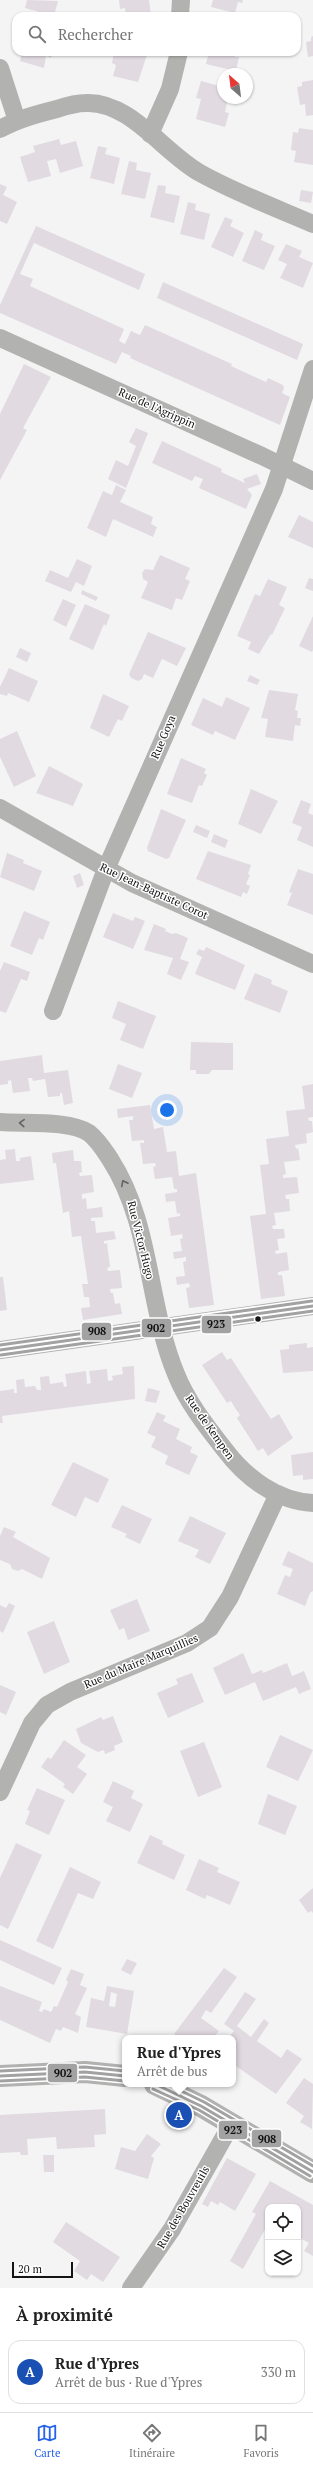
<!DOCTYPE html>
<html lang="fr">
<head>
<meta charset="utf-8">
<style>
  body { margin:0; font-family:"PT Serif",serif; background:#f6f6f6; color:#222 }
  .controls { position:absolute; right:12px; bottom:12px; display:grid; overflow:hidden; border-radius:8px; box-shadow:0 1px 3px #0004 }
  .controls button { width:36px; height:36px; display:grid; place-items:center; padding:0; border:0; border-bottom:1px solid #e0e0e0; background:#fff; color:#222; font:20px sans-serif }
  .compass { position:absolute; left:217px; top:68px; width:36px; height:36px; border-radius:50%; background:#fff; box-shadow:0 1px 3px #0004; rotate:332deg }
  .scale { position:absolute; left:12px; bottom:10px; width:61px; box-sizing:border-box; padding-left:4px; border:2px solid #141415; border-top:0; font-size:11px; line-height:14px; white-space:nowrap; color:#141415; -webkit-text-stroke:3px #fff; paint-order:stroke }
  .you { position:absolute; left:167px; top:1110px; width:14px; height:14px; margin:-10px; border:3px solid #fff; border-radius:50%; background:#1a73e8; box-shadow:0 0 0 6px #1a73e833 }
  .badge { display:grid; place-items:center; width:26px; height:26px; border-radius:50%; background:#2563eb; color:#fff; font-size:13px; font-weight:700 }
  .pin { position:absolute; translate:-50% -50%; border:2px solid #fff; box-shadow:0 1px 4px #0006 }
  .popup { position:absolute; left:122px; top:2035px; width:114px; height:52px; box-sizing:border-box; display:grid; place-content:center; border-radius:8px; background:#fff; filter:drop-shadow(0 1px 3px #0005); font-size:13px; white-space:nowrap; color:#767676 }
  .popup b { font-size:15px; color:#222 }
  .popup::after { content:''; position:absolute; left:50%; top:100%; margin-left:-8px; border:8px solid transparent; border-top-color:#fff }
  .list { margin:0; padding:0; list-style:none }
  h2 { display:flex; justify-content:space-between; align-items:center; height:52px; margin:0; padding:0 16px; font-size:17px }
  h2 small { font-size:13px; font-weight:400; color:#767676 }
  .list li { display:grid; grid-template-columns:26px 1fr auto; gap:12px; align-items:center; box-sizing:border-box; height:64px; margin:0 8px 8px; padding:0 8px; border:1px solid #e0e0e0; border-radius:12px }
  .list b { display:block; font-size:15px; white-space:nowrap }
  .list p { margin:0; font-size:13px; white-space:nowrap; color:#767676 }
  .list em { font-size:13px; font-style:normal; color:#767676 }
  .icon { flex:none; width:22px; height:22px; fill:none; stroke:currentColor; stroke-width:2; stroke-linecap:round; stroke-linejoin:round }
  .map { position:relative; flex:none; width:313px; height:2288px; overflow:hidden }
  .search { position:absolute; background:#fff; box-shadow:0 1px 3px #0004; left:12px; right:12px; top:12px; height:44px; display:flex; align-items:center; gap:10px; box-sizing:border-box; padding:0 14px; border-radius:12px; color:#767676; font-size:15px }
  .sheet { height:124px; background:#fff }
  nav { display:flex; justify-content:space-around; align-items:center; box-sizing:border-box; height:56px; border-top:1px solid #e0e0e0; background:#fff; font-size:11px; color:#767676 }
  nav a { display:grid; justify-items:center; gap:2px }
  nav .on { color:#2563eb }
  .map>svg:first-child { display:block }
</style>
</head>
<body>
<div class="map">
<svg width="313" height="2288" viewBox="0 0 313 2288">
  <rect width="100%" height="100%" fill="#f4f4f5"/>
  <path fill="#e1dae1" fill-rule="evenodd" d="M27,0L58,1L54,16L25,8Z
    M119,0H149L151,16H126L125,8L120,9Z
    M213,0H243L242,3L238,2L235,13L211,7Z
    M313,36V56L308,57L306,42L311,41V37Z
    M22,52H53L51,58L46,56L44,68L20,61Z
    M114,52H148L138,82L113,76L116,65L112,63Z
    M209,52H236L235,57H239L236,71L206,64Z
    M313,80V115L306,116L305,104L300,105L297,87L302,86V82Z
    M201,81L223,87V98H228L225,112L229,113L225,127L196,119L201,99L196,98Z
    M299,128L313,130V165L294,162L296,151L291,150L293,132L298,133Z
    M59,139L61,145L76,141L83,166L60,173L56,159L47,161L51,176L28,182L20,157L35,152L33,146Z
    M98,146L107,148L105,154L120,158L114,184L90,178Z
    M129,161L137,163L136,170L151,173L145,199L121,194Z
    M0,184L7,187L3,195L17,202L7,224L0,221Z
    M158,185L166,186L165,193L180,196L174,223L150,217Z
    M301,190L313,192L311,203L299,201Z
    M188,202L196,204L195,210L210,214L204,240L180,234Z
    M225,217L233,220L230,226L244,233L233,257L211,247Z
    M36,226L145,274L139,290L34,243L20,274L33,279L30,286L124,329L119,341L125,344L131,331L140,335L145,325L232,364L231,366L266,382L268,378L283,385L284,388L282,393L290,397L280,425L130,358L131,356L122,352L116,364L0,313V305Z
    M255,230L263,234L261,240L275,246L264,270L242,261Z
    M286,244L302,251L299,257L313,263L303,288L280,278L287,264L278,260Z
    M163,282L303,344L297,360L157,298Z
    M24,364L51,377L29,417L23,428L27,430L0,480V414Z
    M136,428L148,433L126,488L108,479L116,460L128,466L136,446L129,442Z
    M162,441L222,469L221,472L245,483L243,479L257,474L261,484L247,489L252,495L246,509L199,488L203,479L195,476L192,481L152,463Z
    M116,485L126,490L120,502L153,517L151,524L157,527L153,537L113,519L106,537L87,528L103,491L112,495Z
    M299,515L313,522V548L288,537Z
    M160,555L190,568L185,579L190,581L182,600L176,598L172,610L141,598L148,582L143,579L142,573L145,569L153,570Z
    M77,559L92,566L84,586L76,582L71,592L45,581L50,570L68,578Z
    M309,578L313,579V591L305,588Z
    M268,579L287,587L279,605L285,608L272,635L271,634L259,654L248,649L251,642L237,636L255,594L260,596Z
    M82,590L98,597L96,601L81,594Z
    M63,599L76,605L66,627L53,620Z
    M85,604L110,615L106,626L104,624L93,650L69,639Z
    M313,616V650L312,652L299,646Z
    M148,632L186,648L177,666L162,659L153,678L144,674L142,679L138,681L131,678L129,674Z
    M20,648L31,653L27,662L16,657Z
    M9,668L38,681L29,702L8,693L7,696L0,694V687Z
    M250,675L260,680L257,685L247,681Z
    M269,690L298,694L295,710L298,711L297,718H301L300,726L295,725L293,741L265,737L268,719L261,718Z
    M103,694L129,706L122,721L118,719L109,737L90,728Z
    M226,697L250,708L235,740L215,731L213,735L191,725L203,698L222,707Z
    M17,731L36,776L14,787L0,757V739Z
    M181,758L206,769L204,773L207,775L202,786L199,785L192,803L167,794Z
    M49,766L83,784L73,806L36,793Z
    M251,789L278,801L261,834L238,824Z
    M301,800L311,804L308,813L313,815V847L297,840L302,827L292,823Z
    M161,809L186,820L169,858L166,859L148,851L147,848Z
    M196,825L210,831L207,838L193,832Z
    M214,834L228,840L225,848L211,842Z
    M208,851L251,865L248,874L250,875L246,884L250,886L247,894L243,892L241,897L196,879Z
    M7,853L24,860L23,863L42,871L34,891L0,877Z
    M298,869L313,874V915L287,905L292,893L289,892Z
    M80,873L84,885L77,888L73,876Z
    M24,911L50,922L43,940L39,938L32,955L10,946Z
    M113,913L133,921L135,917L145,921L133,949L103,937Z
    M154,924L166,929L165,931L172,934L176,933L188,938L180,959L189,962L181,980L167,974L173,958L144,950Z
    M206,947L245,965L235,990L195,974L202,957L196,954L199,949L204,951Z
    M4,962L30,972L27,981L21,979L6,1013L0,1011V971Z
    M255,973L272,980L271,984L288,991L280,1013L244,999Z
    M118,1001L156,1016L143,1049L120,1040L126,1024L112,1018Z
    M191,1042L233,1043V1070H212L209,1074H196V1070H190Z
    M42,1055L44,1073L68,1070L73,1103L64,1105L62,1093H60V1096L48,1097L45,1079L33,1081L32,1078H28L30,1091L13,1093L11,1080L8,1081V1084L0,1085V1061Z
    M118,1064L142,1073L132,1098L109,1089Z
    M313,1084V1117L308,1118L309,1121H312L313,1132L306,1134L307,1143L295,1145L296,1149L298,1148L300,1160L284,1162L286,1174L283,1175V1178L297,1177L299,1193L285,1195L286,1199H289L290,1211L274,1213L276,1225L272,1226L273,1229H284L285,1238L277,1239L279,1250L275,1251L276,1254L287,1252L289,1270L278,1272V1275H282L285,1296L261,1299L250,1216L266,1214L260,1165L269,1164L266,1139L289,1136L286,1111L305,1109L302,1086Z
    M150,1105L154,1129L163,1127L167,1152L176,1151L179,1176L196,1173L214,1305L189,1308L186,1288L190,1287L189,1283L177,1285L176,1277L185,1276L183,1262L186,1261V1257L174,1259L173,1252L182,1251L180,1239L183,1238L182,1234L171,1236L168,1218L180,1216V1213L177,1214L175,1201L166,1202L165,1194L177,1192V1189H174L172,1177L155,1179L153,1167L156,1166L155,1163L143,1164L140,1143H144V1140L132,1141L129,1120H133V1116L118,1118L117,1109Z
    M15,1149L16,1161H20V1158L31,1156L34,1180L0,1184V1160L6,1159L5,1150Z
    M73,1150L74,1161H81L82,1172L79,1173L80,1176L92,1175L94,1192L82,1194V1199L86,1198L87,1209L102,1207L103,1217L91,1218V1221H95L96,1233L114,1231L116,1239L104,1241V1244L107,1243L110,1267L107,1268L108,1271L120,1270L122,1288L110,1289L111,1293H113L115,1304L120,1303L122,1314L83,1320L81,1308L90,1307L89,1297H84L82,1284H88L81,1236L72,1237L69,1211L63,1213L56,1163H53L52,1153Z
    M0,1277H3L7,1310L0,1311Z
    M307,1343V1348L313,1347V1371L283,1373L280,1350L289,1349V1345Z
    M222,1352L227,1360L231,1358L271,1419L279,1414L293,1438L268,1456L263,1448L258,1451L237,1418L240,1415L235,1408L231,1401L227,1403L202,1365Z
    M134,1366L135,1399L2,1416L3,1423H0V1391L14,1389V1393H17L16,1380L24,1379L25,1387L35,1386L37,1390H41L40,1377L49,1376L50,1384L63,1382L64,1387L67,1386L65,1374L86,1371L87,1384L91,1383L89,1371L107,1369L108,1381L113,1380L112,1376L123,1374L122,1367Z
    M148,1388L160,1391L156,1403L145,1401Z
    M157,1412L166,1416L163,1421L180,1429L176,1439L192,1447L190,1452L198,1456L189,1475L165,1464L168,1456L151,1447L156,1437L147,1433Z
    M313,1452V1479L303,1480V1475L293,1476L291,1455Z
    M73,1462L109,1479L98,1503L85,1497L76,1517L51,1505Z
    M122,1505L152,1519L140,1544L125,1537L127,1534L111,1527Z
    M190,1516L226,1533L210,1564L195,1557L199,1550L178,1541Z
    M4,1527L16,1532L13,1537L50,1558L42,1579L22,1569L18,1571L12,1569L10,1564L0,1560V1536Z
    M288,1551L313,1563V1591L310,1593L305,1606L277,1594L285,1575L290,1577L293,1569L282,1565Z
    M137,1599L150,1631L128,1640L124,1628L119,1630L110,1610Z
    M9,1603L15,1606L3,1633L0,1631V1605L6,1608Z
    M54,1621L70,1662L44,1674L27,1632Z
    M243,1653L252,1674L262,1670L263,1673L287,1663L292,1676L304,1671L311,1689L299,1694L296,1687L263,1701L255,1682L225,1695L213,1668Z
    M192,1673L204,1702L168,1718L157,1693L178,1684L176,1679Z
    M0,1685L16,1692L6,1715L0,1712Z
    M113,1716L123,1742L114,1746L115,1750L105,1754L104,1750L98,1752L81,1743L76,1729L101,1717L103,1720Z
    M280,1735L313,1750L298,1781L266,1767Z
    M64,1740L86,1755L77,1767L87,1774L73,1794L63,1787L65,1784L41,1767L48,1757L51,1759Z
    M204,1742L222,1787L198,1797L180,1751Z
    M113,1781L134,1791L131,1798L143,1804L130,1832L106,1821L113,1807L103,1802Z
    M37,1788L65,1800L49,1835L25,1824L30,1811L27,1810Z
    M268,1794L297,1806L285,1835L258,1824Z
    M150,1835L163,1841L162,1844L185,1855L174,1880L137,1863Z
    M16,1843L42,1855L8,1929L0,1925V1878Z
    M199,1859L219,1868L217,1872L240,1882L230,1905L207,1895L205,1899L186,1890Z
    M70,1867L101,1882L93,1899L78,1893L53,1949L36,1941Z
    M313,1888V1913L311,1911L308,1913L299,1900Z
    M0,1940L62,1968L54,1985L0,1960Z
    M127,1959L137,1963L131,1975L121,1970Z
    M224,1968L237,1977L211,2013L206,2010L201,2018L219,2031L213,2038H180L174,2034Z
    M71,1969L84,1974L80,1985L87,1988L75,2014L81,2017L78,2033L63,2027L61,2031L56,2029L50,2043L0,2020V1986L42,2002L39,2011L42,2012L44,2009L51,2012L54,2006L57,2007L68,1982L66,1980Z
    M107,1986L134,1991L127,2034L86,2027L91,1998L104,2001ZM111,1992L117,1994L115,2007L109,2006Z
    M245,1992L256,1999L237,2026L251,2037L264,2019L269,2023L257,2041L281,2058L287,2049L302,2059L276,2094L233,2064V2038H228L234,2031L224,2024Z
    M304,2078L313,2084L312,2129L300,2122L304,2116L286,2103Z
    M105,2109L106,2134L94,2135L95,2147L57,2149L56,2137L43,2138L27,2139L28,2155H21L20,2152L0,2153V2115Z
    M147,2134L161,2144L151,2156L154,2158L148,2179L115,2169L121,2147L135,2151Z
    M43,2155H54V2172H44Z
    M227,2158L256,2174L235,2211L220,2202L218,2205L211,2201L208,2207L202,2204Z
    M270,2181L313,2205V2256L304,2251L309,2243L298,2237V2207H268V2224L243,2269L230,2261L256,2214L252,2212Z
    M66,2222L120,2257L103,2282L91,2274L87,2280L74,2271L80,2261L53,2242Z"/>
  <g fill="none" stroke-linecap="round" stroke-linejoin="round">
    <path stroke="#b2b2b1" stroke-width="18" d="M180,16L181,0
      M0,68L17,121
      M0,129C18,119 37,114 57,109C66,106 77,103 86,103C130,101 164,153 200,173C236,193 276,208 313,224
      M150,134L170,89L179,52
      M0,338L262,456L313,481
      M0,808L132,883L313,964
      M53,1011L106,869L274,489L313,369
      M0,1122C25,1124 69,1120 89,1133C98,1140 104,1150 110,1159C152,1224 147,1304 176,1374C187,1402 207,1427 225,1450C246,1478 277,1501 313,1503
      M0,1350L313,1306
      M0,1792L32,1723L47,1705L70,1692L187,1643L210,1628L230,1597L278,1494
      M131,2288L172,2229L232,2123"/>
    <path stroke="#b1b1b0" stroke-width="22" d="M0,2076L85,2072L125,2076
      M155,2084L201,2106L313,2172"/>
    <defs>
      <path id="bus-1" d="M0,1350L313,1306
        M0,2076L85,2072L125,2076
        M155,2084L201,2106L313,2172"/>
      <path id="bus-2" d="M1,1355L313,1311
        M0,2081L85,2077L125,2081
        M153,2089L199,2110L310,2176"/>
      <path id="bus-3" d="M0,1345L312,1301
        M0,2071L85,2067L125,2071
        M167,2084L204,2102L313,2166"/>
    </defs>
    <use href="#bus-1" stroke="#fff" stroke-width="6"/>
    <use href="#bus-2" stroke="#fff" stroke-width="6"/>
    <use href="#bus-3" stroke="#fff" stroke-width="6"/>
    <use href="#bus-1" stroke="#a2a2a3" stroke-width="3"/>
    <use href="#bus-2" stroke="#a2a2a3" stroke-width="3"/>
    <use href="#bus-3" stroke="#a2a2a3" stroke-width="3"/>
  </g>
  <defs><path id="oneway-chevron" d="M-2-3.5L2.5 0L-2 3.5" fill="none" stroke-width="1.6" stroke-linecap="round" stroke-linejoin="round"/></defs>
  <g stroke="#636363">
    <use href="#oneway-chevron" transform="translate(22 1123) rotate(-177)"/>
    <use href="#oneway-chevron" transform="translate(124 1183) rotate(-117)"/>
  </g>
  <circle fill="#141415" stroke="#fff" stroke-width="1.5" cx="258" cy="1319" r="3.5"/>
  <g text-anchor="middle" dominant-baseline="central" stroke-width="3" stroke-linejoin="round" paint-order="stroke">
    <g font-size="11" fill="#141415" stroke="#fff">
      <text transform="translate(157 408) rotate(24)">Rue de l'Agrippin</text>
      <text transform="translate(163 737) rotate(-67)">Rue Goya</text>
      <text transform="translate(154 891) rotate(25)">Rue Jean-Baptiste Corot</text>
      <text transform="translate(141 1240) rotate(76)">Rue Victor Hugo</text>
      <text transform="translate(210 1427) rotate(55)">Rue de Kempen</text>
      <text transform="translate(141 1661) rotate(-23)">Rue du Maire Marquillies</text>
      <text transform="translate(183 2207) rotate(-60)">Rue des Bouvreuils</text>
    </g>
  </g>
  <g stroke="#fff" stroke-width="1.5">
    <rect x="201" y="1315" width="31" height="19" rx="4" fill="#a2a2a3"/>
    <rect x="141" y="1318" width="31" height="20" rx="4" fill="#a2a2a3"/>
    <rect x="81" y="1322" width="31" height="19" rx="4" fill="#a2a2a3"/>
    <rect x="47" y="2063" width="31" height="20" rx="4" fill="#a2a2a3"/>
    <rect x="218" y="2120" width="30" height="20" rx="4" fill="#a2a2a3"/>
    <rect x="251" y="2129" width="31" height="19" rx="4" fill="#a2a2a3"/>
  </g>
  <g font-size="11" text-anchor="middle" font-weight="bold" fill="#111">
    <text x="216" y="1328">923</text>
    <text x="156" y="1332">902</text>
    <text x="97" y="1335">908</text>
    <text x="63" y="2077">902</text>
    <text x="233" y="2134">923</text>
    <text x="267" y="2143">908</text>
  </g>
</svg>
<div class="controls">
<button><svg class="icon" aria-label="locate" viewBox="0 0 24 24"><circle cx="12" cy="12" r="6"/><path d="M12 2v4M12 18v4M2 12h4M18 12h4"/></svg></button>
<button><svg class="icon" aria-label="layers" viewBox="0 0 24 24"><path d="M12 4l9 5-9 5-9-5zM3 14l9 5 9-5"/></svg></button>
</div>
<svg class="compass" viewBox="-18 -18 36 36"><path d="M0-13l5 13h-10z" fill="#e53935"/><path d="M0 13l5-13h-10z" fill="#767676"/></svg>
<div class="scale">20 m</div>
<div class="you"></div>
<div class="pin badge" style="left:179px;top:2115px;background:#1a4fb4">A</div>
<div class="popup"><b>Rue d'Ypres</b>Arrêt de bus</div>
<div class="search"><svg class="icon" aria-label="search" viewBox="0 0 24 24"><circle cx="10" cy="10" r="6"/><path d="M15 15l6 6"/></svg>Rechercher</div>
</div>
<section class="sheet">
<h2>À proximité<small></small></h2>
<ul class="list">
<li><span class="badge" style="background:#1a4fb4">A</span><div><b>Rue d'Ypres</b><p>Arrêt de bus · Rue d'Ypres</p></div><em>330 m</em></li>
</ul>
</section>
<nav>
<a class="on"><svg class="icon" aria-label="map" viewBox="0 0 24 24"><path d="M3 6l6-2 6 2 6-2v14l-6 2-6-2-6 2zM9 4v14M15 6v14"/></svg>Carte</a>
<a><svg class="icon" aria-label="directions" viewBox="0 0 24 24"><path d="M12 3l9 9-9 9-9-9zM9 14v-3h6M13 9l2 2-2 2"/></svg>Itinéraire</a>
<a><svg class="icon" aria-label="saved" viewBox="0 0 24 24"><path d="M7 4h10v16l-5-4-5 4z"/></svg>Favoris</a>
</nav>
</body>
</html>
